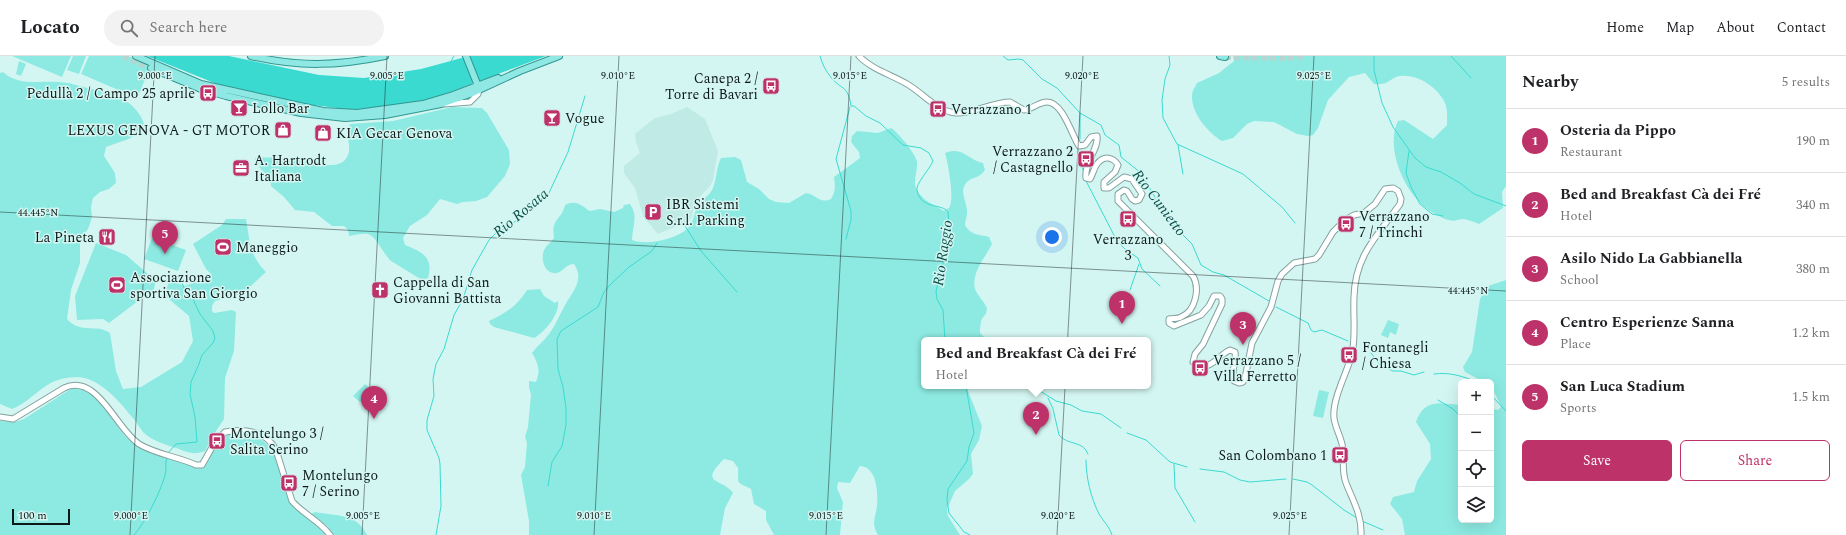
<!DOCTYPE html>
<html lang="en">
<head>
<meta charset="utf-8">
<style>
  body { margin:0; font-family:Spectral,serif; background:#f2f2f2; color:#202124 }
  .controls { position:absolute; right:12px; bottom:12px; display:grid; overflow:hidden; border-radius:6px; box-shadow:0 4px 16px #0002 }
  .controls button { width:36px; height:36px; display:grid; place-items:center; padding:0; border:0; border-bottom:1px solid #e0e0e0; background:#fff; color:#202124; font:20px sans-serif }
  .scale { position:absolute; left:12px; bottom:10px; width:58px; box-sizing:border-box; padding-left:4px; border:2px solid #0d1918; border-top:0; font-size:11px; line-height:14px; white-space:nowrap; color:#0d1918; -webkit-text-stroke:3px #d4f6f2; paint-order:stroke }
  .you { position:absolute; left:1052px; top:181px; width:14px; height:14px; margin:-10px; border:3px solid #fff; border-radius:50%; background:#1a73e8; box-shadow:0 0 0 6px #1a73e833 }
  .badge { display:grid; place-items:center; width:26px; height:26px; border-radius:50%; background:#bd3269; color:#fff; font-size:13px; font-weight:700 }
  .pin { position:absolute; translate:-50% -33px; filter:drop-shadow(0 1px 2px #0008) }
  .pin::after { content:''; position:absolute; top:21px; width:14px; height:12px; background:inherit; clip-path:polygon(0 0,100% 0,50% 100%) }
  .popup { position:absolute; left:921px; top:281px; width:230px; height:52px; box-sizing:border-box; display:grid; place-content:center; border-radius:6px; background:#fff; filter:drop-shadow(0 1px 3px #0005); font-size:13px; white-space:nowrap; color:#757577 }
  .popup b { font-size:15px; color:#202124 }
  .popup::after { content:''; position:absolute; left:50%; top:100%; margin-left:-8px; border:8px solid transparent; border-top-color:#fff }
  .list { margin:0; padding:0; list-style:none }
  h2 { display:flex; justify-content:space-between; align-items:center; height:52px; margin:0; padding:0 16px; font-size:17px }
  h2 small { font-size:13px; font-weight:400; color:#757577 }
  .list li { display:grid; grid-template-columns:26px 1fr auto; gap:12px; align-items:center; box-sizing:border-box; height:64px; padding:0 16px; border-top:1px solid #e0e0e0 }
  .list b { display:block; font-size:15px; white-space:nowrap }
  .list p { margin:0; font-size:13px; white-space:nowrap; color:#757577 }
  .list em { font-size:13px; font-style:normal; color:#757577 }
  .actions { display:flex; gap:8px; padding:12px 16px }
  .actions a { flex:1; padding:9px 0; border:1px solid #bd3269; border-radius:6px; text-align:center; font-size:14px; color:#bd3269 }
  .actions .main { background:#bd3269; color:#fff }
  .icon { flex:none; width:22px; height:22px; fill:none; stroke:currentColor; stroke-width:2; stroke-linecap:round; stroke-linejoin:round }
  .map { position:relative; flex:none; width:1506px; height:479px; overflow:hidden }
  header { display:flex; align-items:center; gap:24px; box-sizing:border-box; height:56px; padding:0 20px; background:#fff; border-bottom:1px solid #e0e0e0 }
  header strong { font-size:19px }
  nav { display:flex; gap:22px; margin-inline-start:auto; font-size:14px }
  .search { width:280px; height:36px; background:#f2f2f2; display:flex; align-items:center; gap:10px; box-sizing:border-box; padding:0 14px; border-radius:22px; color:#757577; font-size:15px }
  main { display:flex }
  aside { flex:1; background:#fff }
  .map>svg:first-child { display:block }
</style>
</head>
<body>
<header>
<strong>Locato</strong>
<div class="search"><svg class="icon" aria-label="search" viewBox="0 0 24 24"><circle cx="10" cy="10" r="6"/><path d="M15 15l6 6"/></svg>Search here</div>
<nav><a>Home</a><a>Map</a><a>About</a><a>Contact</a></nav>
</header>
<main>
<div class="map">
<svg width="1506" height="479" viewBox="0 0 1506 479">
  <rect width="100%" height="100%" fill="#d4f6f2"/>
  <path fill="#bfeae6" d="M687,51L705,63L718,95L713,124L710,130L694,147L692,161L689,165L658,178L643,160L635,132L624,117V110L640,97L636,86L635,78L655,62L671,58Z"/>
  <path fill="#8deae2" d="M12,0H71L62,21Z
    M73,0H86L79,18L67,14Z
    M89,0H128L151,10L137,42L81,18Z
    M1233,0H1506V130L1502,136L1503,152L1479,168C1474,166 1469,164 1464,163C1459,163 1454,166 1449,164C1443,163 1437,159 1432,156C1406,142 1384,92 1398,65L1404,64L1433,83L1447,69C1447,61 1448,52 1444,45C1436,30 1417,18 1400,20C1389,22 1389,30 1374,28L1365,17L1349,21L1328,44L1318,72L1313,79L1308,80L1297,78L1274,66L1254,65L1247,68L1233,82L1222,85C1208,77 1191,57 1192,39C1192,35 1195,31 1197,27L1219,17L1234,5Z
    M19,5L26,8L21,20L16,18Z
    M3,16C18,30 39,25 58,26C68,26 78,30 88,32C113,37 136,43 145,70C136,83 121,85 106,91L104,100L115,117L116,127L109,133L100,136L93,142L91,151L92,161L89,171L80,186V207L71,234L67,263C82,279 95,267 110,277L116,315L123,333L141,331L182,306L193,285L189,260L164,239L170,224L185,230L212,219L206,213L193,188L222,169L226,163H246C250,185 249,199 266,216L243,237L215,245L212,250V255L214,257L232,254L236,256L234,295L225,322L224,363L214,378L205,395C194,399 189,397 179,393C167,389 152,385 143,376C139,371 136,365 132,361C119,345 99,321 76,321C42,322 37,343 12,353L0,348V17Z
    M452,51L482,52L487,57L509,94L510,108L505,120L487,141L476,145L463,146L457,148L440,143L427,159L410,170L403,182L405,189C422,196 434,201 428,222L422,224L391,205C384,199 376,180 368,178C363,177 355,179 349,180L348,174L344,170H332L314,156L295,154L284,141L271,130C270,117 257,114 255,102C269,101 284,102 298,104C310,106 340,116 347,101C353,90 344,81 350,68L393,65Z
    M891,72C898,76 916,98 917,106C918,116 912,125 917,134C923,145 934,149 944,155C944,155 949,152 949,152C955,143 948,107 945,97C964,90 967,104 983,107L985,114C979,123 973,120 967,126C958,135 968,147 967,157C967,161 965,165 965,169C971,180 979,178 989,181L992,188C985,202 971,217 975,233C977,239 984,245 987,252C986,260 985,258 982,263C980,267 980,273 980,277L987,284H924V330H966L982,370L979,384L971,398L973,418L969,423L955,435L947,453L948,460L960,479H878C876,476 874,471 874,467C874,461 877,455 877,449C878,436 877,411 860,410L850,427L838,426L837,432L843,446L840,479H774L766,464V455L754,448L751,433C734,425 739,429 738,412L733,405L724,403C698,429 722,422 733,437L725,452L720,479H529V465L521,419L525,411L527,387L525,381L528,371L531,339L529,331V325L536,326C541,314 538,308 532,297C537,290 544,285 549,278C555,270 558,262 563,253C570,238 586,225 574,208C566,208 564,215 557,217C545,219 540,204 544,194C546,190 551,186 554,182C551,162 561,165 565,149C576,143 582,150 590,155L600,153L614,156L623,152L624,149L630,148C639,161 632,171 632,184C646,190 676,183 687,173C694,166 694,158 697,151C701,143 710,140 713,132C717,122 716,112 721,102L735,101L741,104L747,126L759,133L769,143L776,146L789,147L806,137C817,139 819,148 831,143C836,135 835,130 834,121L860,102L859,96L851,86L852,80L857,75L878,77Z
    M152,182L186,194L178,215L144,203Z
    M96,187L126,199L156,225L154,233L109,267L103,263L77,264L75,240Z
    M1506,224V479H1405L1402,463L1390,448L1393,441L1414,436L1417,425L1431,403L1430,388L1416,366C1424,342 1441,347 1461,349V464H1491V353L1498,354L1501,351C1499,343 1491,333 1491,326H1484L1465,316L1463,311L1472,296L1480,243L1488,230Z
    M540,233L544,240L555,247L558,245C560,258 545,276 534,282L494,271L490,268L489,265C507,256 516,251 527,234Z
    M1388,264L1399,268L1396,279L1390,276L1388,282L1381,279Z
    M365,328L372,334L360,346L353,340Z
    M72,332C102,331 110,365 128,383C140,396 181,406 199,412L206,409C215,391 221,374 244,378C284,383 276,422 293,448C299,458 310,461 319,469C321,472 324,476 326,479H0V365L15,366L24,363Z
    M1319,334L1329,336L1323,362L1313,360Z
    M315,456C336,460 357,457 367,479H334L327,470L311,458Z"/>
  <path fill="#3adad0" d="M147,0H229L319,19L364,22L421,13L469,0H546L434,42L404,48L353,54L305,48L217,28Z"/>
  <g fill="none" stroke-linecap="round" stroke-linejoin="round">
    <path stroke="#3adad0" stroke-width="1" d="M820,0C822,7 825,14 830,20C840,34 848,28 851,50H854L866,60L880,67L903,89L921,92L929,97L933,105C930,113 915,128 917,135C922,154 942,147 948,156L949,167L946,195L936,235L937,243L943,254L945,284
      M1003,0L1008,4L1019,3L1023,4L1042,23L1057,32L1080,57L1101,69L1105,79L1119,89L1121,101L1141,117L1165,159L1172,164L1178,174L1192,188L1201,209L1213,216L1224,219L1269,245
      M1169,0L1170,9L1165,23L1162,44L1163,62L1177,88L1243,118L1282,151L1295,167
      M1374,0V14L1382,47L1393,71L1415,102L1426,111L1441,116L1460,127L1474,138L1506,150
      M1451,0L1471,22
      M450,7L454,0
      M1080,83V58
      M1178,89L1183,118
      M1079,95L1084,118
      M1409,95L1406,117L1411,131L1420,148L1432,158L1443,160
      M1085,123L1117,185L1126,194L1138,202L1142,213L1160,230
      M685,170L701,195L737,236
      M846,183L851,164V155L836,103L850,51
      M1130,234L1139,208
      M1276,251L1308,267L1311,274L1314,276L1322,274L1348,285
      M1371,297L1380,309L1393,315H1401L1414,319L1424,316
      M1434,318C1450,316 1462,320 1477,326
      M966,330L974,377L969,391L967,405L948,433L947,444L949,457L964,476L970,479
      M1028,330L1040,335L1056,345L1071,349L1082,355L1101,358L1121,372
      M1491,339L1506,355
      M1048,342L1053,353L1059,379C1068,390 1083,384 1088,398
      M1438,344L1453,353L1461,361
      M1127,377L1146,384L1170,406L1187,411
      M168,397L176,388L197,386L195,361L190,338L191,326L199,308L202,299L213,287L215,282L213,275L200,258L191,239L185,234L182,227
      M1086,404C1086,422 1091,442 1099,458C1104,466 1109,470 1112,479
      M1174,408L1175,432L1195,466
      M1200,413L1224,416L1240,424L1250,426L1286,423
      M1293,423L1307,426L1312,429L1344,454L1357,462
      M548,430L552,406L562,390L566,369V352L563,331L558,313L557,283L561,275L598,251L604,236L610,229L629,211L652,195L657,187
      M1362,465L1383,474
      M134,479C145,467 164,430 166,414C166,410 165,406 167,402
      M436,479L441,450L440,408L439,402L427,374V364L434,340L433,323L436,308L444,293L454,259L463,243L472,214L489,184L497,176L507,172L548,139L568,96L585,40"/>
    <path stroke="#b6d5d1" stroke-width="6" stroke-dasharray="6 3" stroke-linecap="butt" d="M123,0L151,12
      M1225,1L1284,2L1304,0"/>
    <defs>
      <path id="minor" d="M859,0C871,13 892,19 907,28C923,37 936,55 956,57C972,58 993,46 1010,46L1024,54C1032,53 1039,46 1047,46C1063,46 1072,80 1079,90L1085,89L1091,81L1097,80C1099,93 1084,106 1086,122L1090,123C1093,118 1094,112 1097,108C1104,99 1113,101 1118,109L1115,116L1104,126V132H1109L1124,121L1132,123L1142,138L1139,144L1135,145L1132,143L1127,135L1124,134L1118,138V145L1193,220C1200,232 1196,255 1181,261C1178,263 1173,262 1169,263V267L1174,270L1201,259L1209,250L1214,240H1220L1222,243V248L1203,288L1195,298L1193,306C1209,319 1219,298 1230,294L1235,296C1237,306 1230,315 1234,325L1239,327L1243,326L1245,322L1252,287L1271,251L1278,225L1282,218L1294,207L1315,203L1319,199L1333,176L1344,165L1354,159L1364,157L1375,148L1385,133L1393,132L1398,135L1401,143L1400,148C1378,179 1355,199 1354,241C1353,260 1356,279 1352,298C1347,317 1332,343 1334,362C1335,371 1340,379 1342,388C1345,401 1341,414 1346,427C1353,445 1362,459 1361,479
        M444,48L470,46L478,38L479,32
        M0,361L13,363L64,332C97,316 116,373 139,388C155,398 179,401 196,409H202L215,386L225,376C243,372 267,375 276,394L292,445C303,458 320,465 330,479"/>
      <path id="major" d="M136,0L201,28L323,55L357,57L423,48L453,39L498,22
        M251,0C299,11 337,10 385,0
        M466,0L478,30
        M1220,0L1225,1
        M151,12L201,33L226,40L301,57L345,62L385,59L441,48L470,38L520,15L559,0"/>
    </defs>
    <use href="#minor" stroke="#83a29f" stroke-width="7"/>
    <use href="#major" stroke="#319690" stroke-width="8"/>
    <use href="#minor" stroke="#fff" stroke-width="5"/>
    <use href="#major" stroke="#8fe8e3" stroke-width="6"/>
  </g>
  <path fill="none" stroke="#0d1918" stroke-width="1" stroke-opacity="0.45" d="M0,156L1506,235M130,479L155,0M362,479L387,0M594,479L619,0M826,479L851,0M1057,479L1083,0M1289,479L1314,0"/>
  <defs>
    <symbol id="bus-square" viewBox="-11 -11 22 22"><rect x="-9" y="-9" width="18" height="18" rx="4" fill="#bd3269" stroke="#d4f6f2"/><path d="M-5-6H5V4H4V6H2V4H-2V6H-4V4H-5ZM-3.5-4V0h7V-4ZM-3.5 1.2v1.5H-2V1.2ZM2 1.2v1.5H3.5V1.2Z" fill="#fff"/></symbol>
    <symbol id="bar-square" viewBox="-11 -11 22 22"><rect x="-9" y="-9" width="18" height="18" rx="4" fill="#bd3269" stroke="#d4f6f2"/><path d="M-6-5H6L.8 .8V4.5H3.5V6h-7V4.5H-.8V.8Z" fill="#fff"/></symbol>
    <symbol id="shop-square" viewBox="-11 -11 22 22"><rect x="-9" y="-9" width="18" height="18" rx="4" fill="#bd3269" stroke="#d4f6f2"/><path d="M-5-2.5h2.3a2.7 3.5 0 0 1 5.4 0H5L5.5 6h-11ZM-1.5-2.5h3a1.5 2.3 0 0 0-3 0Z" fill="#fff"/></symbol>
    <symbol id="office-square" viewBox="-11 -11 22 22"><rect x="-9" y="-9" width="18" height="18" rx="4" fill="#bd3269" stroke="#d4f6f2"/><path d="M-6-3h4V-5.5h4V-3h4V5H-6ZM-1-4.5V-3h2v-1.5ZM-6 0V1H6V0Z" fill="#fff"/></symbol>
    <symbol id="parking-square" viewBox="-11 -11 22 22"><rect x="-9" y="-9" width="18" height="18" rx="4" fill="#bd3269" stroke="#d4f6f2"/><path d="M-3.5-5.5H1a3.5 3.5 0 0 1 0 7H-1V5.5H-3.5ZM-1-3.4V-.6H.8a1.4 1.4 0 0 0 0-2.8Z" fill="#fff"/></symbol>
    <symbol id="restaurant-square" viewBox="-11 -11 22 22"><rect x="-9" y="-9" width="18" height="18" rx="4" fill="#bd3269" stroke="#d4f6f2"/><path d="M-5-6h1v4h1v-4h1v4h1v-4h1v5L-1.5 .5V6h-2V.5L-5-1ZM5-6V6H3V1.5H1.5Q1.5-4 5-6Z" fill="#fff"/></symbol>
    <symbol id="stadium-square" viewBox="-11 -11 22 22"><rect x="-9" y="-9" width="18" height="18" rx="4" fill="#bd3269" stroke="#d4f6f2"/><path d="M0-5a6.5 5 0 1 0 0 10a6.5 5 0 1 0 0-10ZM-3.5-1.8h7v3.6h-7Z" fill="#fff"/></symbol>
    <symbol id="church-square" viewBox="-11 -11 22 22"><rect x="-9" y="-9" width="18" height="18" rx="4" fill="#bd3269" stroke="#d4f6f2"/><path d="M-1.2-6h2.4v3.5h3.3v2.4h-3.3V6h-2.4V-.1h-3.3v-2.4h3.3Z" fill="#fff"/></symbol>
  </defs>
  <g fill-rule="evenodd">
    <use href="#bus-square" x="761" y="20" width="20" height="20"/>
    <use href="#bus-square" x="198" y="27" width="20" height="20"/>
    <use href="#bar-square" x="229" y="42" width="20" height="20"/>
    <use href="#bus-square" x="928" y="43" width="20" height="20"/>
    <use href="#bar-square" x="542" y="52" width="20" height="20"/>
    <use href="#shop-square" x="273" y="64" width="20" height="20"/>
    <use href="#shop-square" x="313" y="67" width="20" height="20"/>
    <use href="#bus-square" x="1076" y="93" width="20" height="20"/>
    <use href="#office-square" x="231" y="102" width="20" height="20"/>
    <use href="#parking-square" x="643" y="146" width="20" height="20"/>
    <use href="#bus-square" x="1118" y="153" width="20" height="20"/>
    <use href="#bus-square" x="1336" y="158" width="20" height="20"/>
    <use href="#restaurant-square" x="97" y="171" width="20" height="20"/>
    <use href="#stadium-square" x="213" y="181" width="20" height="20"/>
    <use href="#stadium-square" x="107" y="219" width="20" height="20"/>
    <use href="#church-square" x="370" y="224" width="20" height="20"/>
    <use href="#bus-square" x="1339" y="289" width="20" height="20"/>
    <use href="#bus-square" x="1190" y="302" width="20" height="20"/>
    <use href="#bus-square" x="207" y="375" width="20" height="20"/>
    <use href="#bus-square" x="1330" y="389" width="20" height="20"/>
    <use href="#bus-square" x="279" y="417" width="20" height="20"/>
  </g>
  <g text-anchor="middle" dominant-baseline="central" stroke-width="3" stroke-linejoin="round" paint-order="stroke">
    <g font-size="14" fill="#0d1918" stroke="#d4f6f2" text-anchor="start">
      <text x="758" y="22" text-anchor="end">Canepa 2 /<tspan x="758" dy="16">Torre di Bavari</tspan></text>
      <text x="195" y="37" text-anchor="end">Pedullà 2 / Campo 25 aprile</text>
      <text x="252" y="52">Lollo Bar</text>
      <text x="951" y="53">Verrazzano 1</text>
      <text x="565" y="62">Vogue</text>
      <text x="270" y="74" text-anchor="end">LEXUS GENOVA - GT MOTOR</text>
      <text x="336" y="77">KIA Gecar Genova</text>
      <text x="1073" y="95" text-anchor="end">Verrazzano 2<tspan x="1073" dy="16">/ Castagnello</tspan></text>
      <text x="254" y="104">A. Hartrodt<tspan x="254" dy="16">Italiana</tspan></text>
      <text x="666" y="148">IBR Sistemi<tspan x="666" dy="16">S.r.l. Parking</tspan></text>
      <text x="1359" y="160">Verrazzano<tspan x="1359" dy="16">7 / Trinchi</tspan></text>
      <text x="94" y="181" text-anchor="end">La Pineta</text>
      <text x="1128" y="183" text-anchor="middle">Verrazzano<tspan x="1128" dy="16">3</tspan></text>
      <text x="236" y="191">Maneggio</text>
      <text x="130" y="221">Associazione<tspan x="130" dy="16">sportiva San Giorgio</tspan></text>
      <text x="393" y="226">Cappella di San<tspan x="393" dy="16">Giovanni Battista</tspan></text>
      <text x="1362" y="291">Fontanegli<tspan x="1362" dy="16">/ Chiesa</tspan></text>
      <text x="1213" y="304">Verrazzano 5 /<tspan x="1213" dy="16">Villa Ferretto</tspan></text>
      <text x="230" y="377">Montelungo 3 /<tspan x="230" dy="16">Salita Serino</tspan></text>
      <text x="1327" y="399" text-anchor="end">San Colombano 1</text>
      <text x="302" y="419">Montelungo<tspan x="302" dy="16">7 / Serino</tspan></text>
    </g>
    <g font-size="15" font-style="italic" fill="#0a4e4a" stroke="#d4f6f2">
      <text transform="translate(1159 147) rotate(53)">Rio Cunietto</text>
      <text transform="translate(521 157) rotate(-40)">Rio Rosata</text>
      <text transform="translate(943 197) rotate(-82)">Rio Raggio</text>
    </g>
  </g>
  <g font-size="10" text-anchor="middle" fill="#0d1918" stroke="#d4f6f2" stroke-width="3" stroke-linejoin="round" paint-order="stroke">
    <text x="155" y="23">9.000°E</text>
    <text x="387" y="23">9.005°E</text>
    <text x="618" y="23">9.010°E</text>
    <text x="850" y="23">9.015°E</text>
    <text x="1082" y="23">9.020°E</text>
    <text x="1314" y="23">9.025°E</text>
    <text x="38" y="160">44.445°N</text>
    <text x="1468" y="238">44.445°N</text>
    <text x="131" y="463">9.000°E</text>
    <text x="363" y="463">9.005°E</text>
    <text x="594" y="463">9.010°E</text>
    <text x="826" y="463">9.015°E</text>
    <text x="1058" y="463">9.020°E</text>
    <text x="1290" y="463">9.025°E</text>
  </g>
</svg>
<div class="controls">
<button>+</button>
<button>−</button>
<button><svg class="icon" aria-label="locate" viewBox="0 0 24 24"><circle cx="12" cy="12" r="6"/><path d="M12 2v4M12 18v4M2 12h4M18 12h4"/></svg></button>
<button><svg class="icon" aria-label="layers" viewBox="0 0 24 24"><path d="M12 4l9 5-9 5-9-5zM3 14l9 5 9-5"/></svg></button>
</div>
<div class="scale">100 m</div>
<div class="you"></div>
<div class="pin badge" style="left:1122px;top:268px">1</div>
<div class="pin badge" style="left:1036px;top:379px">2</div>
<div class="popup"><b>Bed and Breakfast Cà dei Fré</b>Hotel</div>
<div class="pin badge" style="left:1243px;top:289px">3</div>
<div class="pin badge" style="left:374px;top:363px">4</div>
<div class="pin badge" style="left:165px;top:198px">5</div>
</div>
<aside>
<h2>Nearby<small>5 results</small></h2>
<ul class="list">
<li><span class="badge">1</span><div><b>Osteria da Pippo</b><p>Restaurant</p></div><em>190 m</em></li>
<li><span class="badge">2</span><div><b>Bed and Breakfast Cà dei Fré</b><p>Hotel</p></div><em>340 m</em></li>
<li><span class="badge">3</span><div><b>Asilo Nido La Gabbianella</b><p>School</p></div><em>380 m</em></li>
<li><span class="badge">4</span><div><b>Centro Esperienze Sanna</b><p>Place</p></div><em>1.2 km</em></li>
<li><span class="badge">5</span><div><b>San Luca Stadium</b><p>Sports</p></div><em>1.5 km</em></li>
</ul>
<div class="actions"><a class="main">Save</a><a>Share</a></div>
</aside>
</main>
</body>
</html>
